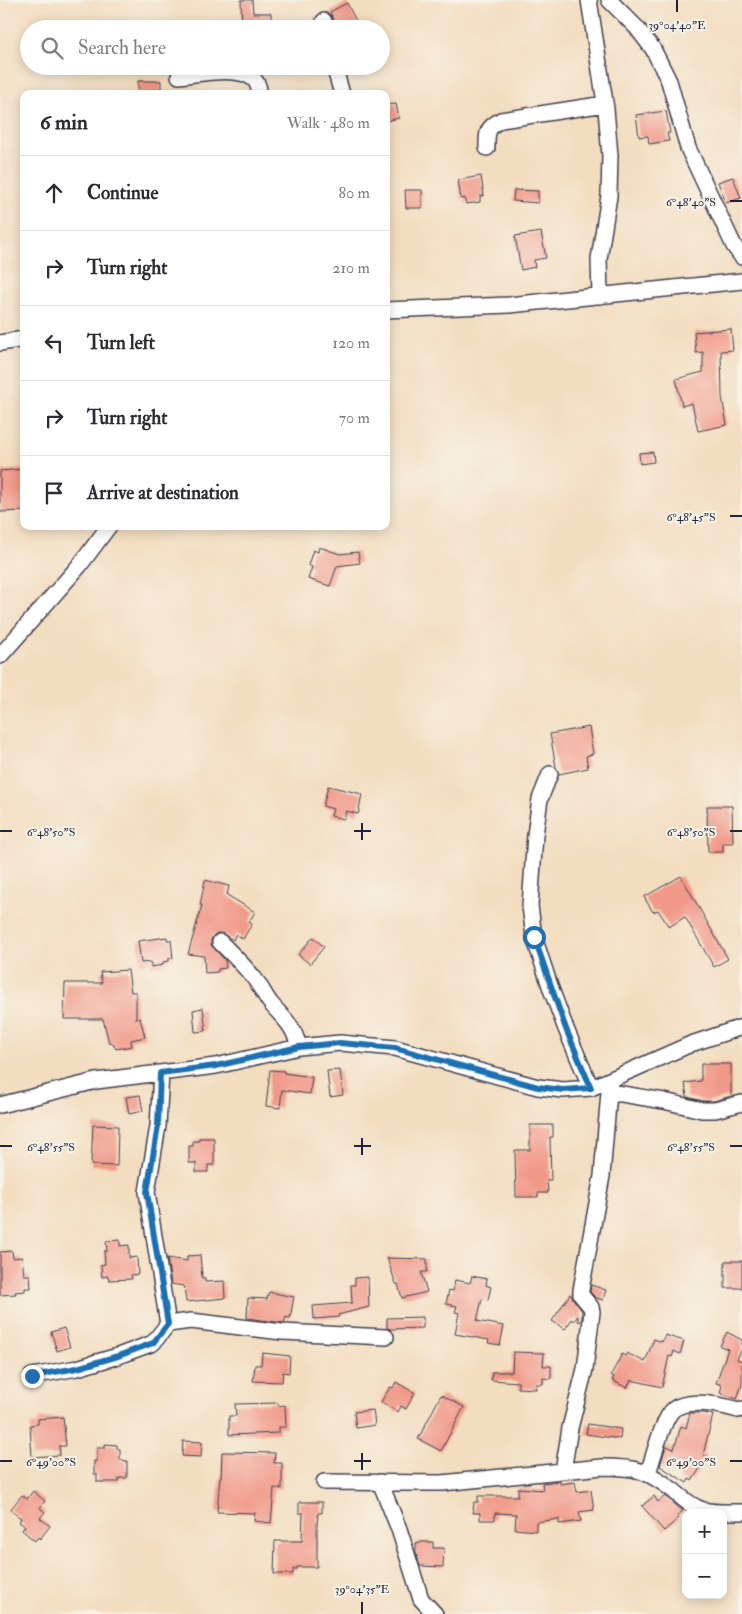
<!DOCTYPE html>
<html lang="en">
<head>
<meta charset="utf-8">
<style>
  body { margin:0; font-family:"IM FELL Double Pica",serif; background:#f7f7f7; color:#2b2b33 }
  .controls { position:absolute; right:15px; bottom:15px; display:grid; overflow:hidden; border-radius:10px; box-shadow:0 2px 12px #0003 }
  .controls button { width:45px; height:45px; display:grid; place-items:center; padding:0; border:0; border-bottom:1px solid #e1e1e2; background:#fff; color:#2b2b33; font:25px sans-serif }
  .stop { position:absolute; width:15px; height:15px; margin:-11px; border:4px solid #1f6fb2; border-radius:50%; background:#fff }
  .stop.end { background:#1f6fb2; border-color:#fff; box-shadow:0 1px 5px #0008 }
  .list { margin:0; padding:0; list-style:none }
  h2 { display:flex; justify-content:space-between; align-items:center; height:65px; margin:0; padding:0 20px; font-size:21px }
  h2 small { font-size:16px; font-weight:400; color:#7c7c81 }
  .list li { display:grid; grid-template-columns:32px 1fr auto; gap:15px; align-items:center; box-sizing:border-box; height:75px; padding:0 20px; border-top:1px solid #e1e1e2 }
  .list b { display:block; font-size:19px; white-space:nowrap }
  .list em { font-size:16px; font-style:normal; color:#7c7c81 }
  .icon { flex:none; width:28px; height:28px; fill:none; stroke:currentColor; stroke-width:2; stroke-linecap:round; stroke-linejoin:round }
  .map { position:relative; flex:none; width:742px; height:1614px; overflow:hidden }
  .search { position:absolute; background:#fff; box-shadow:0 2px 12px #0003; left:20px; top:20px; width:370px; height:55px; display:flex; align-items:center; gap:12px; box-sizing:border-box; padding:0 18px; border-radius:28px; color:#7c7c81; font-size:19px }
  .panel { position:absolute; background:#fff; box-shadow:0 2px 12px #0003; left:20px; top:90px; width:370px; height:440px; border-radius:10px }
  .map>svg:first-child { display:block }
</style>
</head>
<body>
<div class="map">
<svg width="742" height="1614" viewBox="0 0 742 1614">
  <rect width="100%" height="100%" fill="#f7f3e8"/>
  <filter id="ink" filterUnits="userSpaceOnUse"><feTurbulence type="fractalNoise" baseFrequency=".02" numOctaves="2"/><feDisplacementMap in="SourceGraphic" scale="10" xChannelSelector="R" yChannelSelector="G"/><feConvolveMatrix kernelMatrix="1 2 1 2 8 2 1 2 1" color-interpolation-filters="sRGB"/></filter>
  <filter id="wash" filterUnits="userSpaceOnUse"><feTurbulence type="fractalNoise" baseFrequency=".0096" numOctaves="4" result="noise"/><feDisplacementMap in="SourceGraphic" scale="20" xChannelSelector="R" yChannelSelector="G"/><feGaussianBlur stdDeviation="1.12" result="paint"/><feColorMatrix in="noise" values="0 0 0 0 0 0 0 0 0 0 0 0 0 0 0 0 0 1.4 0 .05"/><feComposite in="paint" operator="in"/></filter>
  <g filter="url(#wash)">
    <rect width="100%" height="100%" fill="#f3ddbf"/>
    <g id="blocks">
      <path fill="#f19988" d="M241,0H252L253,13H271V29H242Z
        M347,3L360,29H338L330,12Z
        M138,81H161V94H138Z
        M396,104L399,118L386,121V105Z
        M666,111L670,133H667L669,141L649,144L648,136L639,137L636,115Z
        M481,176L484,196H480V202L466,204L465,198L461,199L458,180Z
        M733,177L741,198L726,203L718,182Z
        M405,190H422V208H406Z
        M514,190L538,191V203L513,201Z
        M541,232L546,258L534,260L535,267L521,270L515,236Z
        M731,329L733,350L721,351L722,397L727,425L698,431L692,403L682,406L676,379L703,372V352L696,353L694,332Z
        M653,452L654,462L640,464L639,453Z
        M24,469V511L0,512V471Z
        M319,547L340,554L358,552L360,563L337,566L330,586L308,579L312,567L308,565L313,550L318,552Z
        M589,727L593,754L586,756L588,768L559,774L556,767L550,734Z
        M328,786L362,794L358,814L346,811L344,819L331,816L333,809L323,806Z
        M707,806H732L733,843H723V852H708Z
        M681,876L728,959L714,967L685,917L669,927L658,910L653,912L644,897Z
        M205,880L229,886L227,895L255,912L249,922L252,924L243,939L236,934L233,940L222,933H217L213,936L211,940V945L225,960L226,968L218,969V972L205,973L204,956L188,954L202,905H200Z
        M167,937V940H171L173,958H169V961L163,962V965L151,967V962L141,963L138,941Z
        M313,937L324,947L310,964L298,955Z
        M128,970L131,992H136V1019L140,1018L145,1037L131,1040L132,1046L116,1049L112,1042L109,1043L103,1019H64L65,983H102L100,972Z
        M203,1008L206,1031L195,1032L193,1010Z
        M701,1064H731V1096L714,1101H703L687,1097L685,1083L701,1081Z
        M270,1070L284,1071V1073L312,1077L310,1094L282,1090L280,1108L266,1106Z
        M340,1070L343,1095L330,1097L327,1071Z
        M140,1095L143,1111L129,1114L126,1097Z
        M93,1125L118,1126L117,1166L91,1165Z
        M530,1125H553V1137H550L551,1180H547L548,1193H538V1197H516L515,1150H530Z
        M199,1138H214V1165H208V1172H196V1163H189V1146H193V1141H199Z
        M120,1240V1246L129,1245V1258L137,1257L138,1274L131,1275L132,1279L109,1280L108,1276L102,1277L101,1265L105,1264L104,1251H107L106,1241Z
        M12,1251L13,1258L22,1257L24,1275H30L31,1288H25V1291L15,1292L16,1294L0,1295V1252Z
        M200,1255L202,1278H205V1282L224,1281L225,1298L186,1302L184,1286L171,1284L167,1258L187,1261V1256Z
        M387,1258L427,1259V1272H421L427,1292L402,1298L398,1284H396Z
        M725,1261H742V1288H725Z
        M472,1276L487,1279L486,1285L491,1287L488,1300L482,1299L477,1321L504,1326L500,1345L488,1343L489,1340L455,1334L459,1313L455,1312L457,1306L446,1304L449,1290L453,1291L455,1280L470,1283Z
        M368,1277L369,1307L338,1315L339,1317L314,1319L313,1306L352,1303L351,1285H355V1278Z
        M591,1285L606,1290L603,1300L596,1298L590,1292Z
        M269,1292L294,1297L290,1318L286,1317L284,1323L247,1318L248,1298L267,1299Z
        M570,1294L582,1311V1318L580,1322L578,1321V1316L574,1321L572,1319L565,1329L552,1321Z
        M423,1317V1328L391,1329L387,1328V1318Z
        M64,1328L70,1347L57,1351L51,1332Z
        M727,1332L742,1340V1349L737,1359L742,1361V1384L737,1399L720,1393L722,1385L716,1383L728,1349L720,1346Z
        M665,1335L684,1341L680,1354L674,1351L672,1357L669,1356L662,1387L631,1380L627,1388L612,1380L614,1377L611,1375L622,1354L625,1356L627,1353L645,1362L654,1339L662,1342Z
        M513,1352L544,1353L543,1366H551V1379L543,1378V1384H536V1389L518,1388V1382L491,1380L492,1372H512Z
        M262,1353L290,1356L289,1373L283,1372L282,1382L253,1381L255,1365H261Z
        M396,1382L415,1393L406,1409L401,1406L398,1412L381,1402L390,1387L393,1388Z
        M441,1395L464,1407L441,1451L418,1439Z
        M278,1403L279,1406L285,1405L286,1427H279V1433L229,1435V1416H236L235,1404Z
        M373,1410L375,1425L356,1428L354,1412Z
        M690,1413H704L713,1415L703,1455L707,1457L692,1481L689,1479L687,1483L660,1466L666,1446L674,1449L681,1426L686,1428Z
        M63,1417L66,1446H59L60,1455L32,1457L30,1425L38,1424V1419Z
        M588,1424L621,1429L620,1439L586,1434Z
        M183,1441L202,1442L201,1457L182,1456Z
        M105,1444L117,1445V1449H120V1460L127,1461V1478H119V1482H97V1474H94V1461H97V1448H105Z
        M222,1452L275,1453L274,1463H282V1489L274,1488L271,1523L254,1521L255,1513L217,1512L220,1477H221Z
        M560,1481V1484L575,1482L577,1492L591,1490L594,1510L579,1512L581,1521L559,1524V1519L536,1522V1531L515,1529L516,1514L495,1513V1520H480V1513H473L474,1502H478V1496H518V1488L543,1490L542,1483Z
        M33,1491L45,1501L40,1508L45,1512L40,1518L50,1526L40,1539L38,1537L35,1541L22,1530L25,1526L19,1522L21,1518L10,1510L22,1495L27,1499Z
        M654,1496L658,1502L665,1496L683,1511L677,1516L679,1518L664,1531L642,1506Z
        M299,1502H322V1513H318L317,1525V1567H297V1569H293V1574H274L275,1541H302L303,1513H299Z
        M420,1542H433V1548H444L443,1567L420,1566L416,1552V1543Z"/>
    </g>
  </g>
  <g filter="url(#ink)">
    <use href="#blocks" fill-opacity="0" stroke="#413e4f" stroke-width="1"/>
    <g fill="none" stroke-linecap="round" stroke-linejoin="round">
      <defs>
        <path id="street" d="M589,0L606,109L610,156L609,196L599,259L600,296
          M609,0L637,28L653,49L669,81L688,148L734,246L742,257
          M324,21L326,29
          M334,66L342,94
          M179,76C200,74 261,60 259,94
          M487,148C487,133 486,128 501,120L605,104
          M386,310L509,305L742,281
          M0,343L24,339
          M0,656L80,565L109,526
          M550,774L540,799L535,835L530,906L534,937L551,989L566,1029L591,1088
          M220,942C233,955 246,967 257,982C262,989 266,998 272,1005C286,1021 293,1025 299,1047
          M161,1073L158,1126L147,1192L168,1324
          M610,1092L664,1101L702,1110H715L742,1103
          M0,1105L96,1081L216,1066L299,1047L340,1043L395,1048L538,1087L563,1090L591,1088L691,1044L742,1027
          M32,1376L77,1368L118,1356L153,1343L168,1324L191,1321L282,1332L386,1337
          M563,1471L570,1428L585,1369L592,1312L591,1307L581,1295V1290L602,1176L610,1080
          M648,1473C653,1459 663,1417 674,1409C689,1398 722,1405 738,1410L742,1409
          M324,1482L442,1483L602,1467C636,1467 647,1470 674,1491C682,1498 692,1507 703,1510C715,1513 730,1512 742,1512
          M380,1482L399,1529L421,1599L435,1614"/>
      </defs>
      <use href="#street" stroke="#413e4f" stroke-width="18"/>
      <use href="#street" stroke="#fff" stroke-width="15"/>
    </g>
  </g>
  <g fill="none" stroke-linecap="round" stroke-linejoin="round" filter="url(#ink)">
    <path stroke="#1f6fb2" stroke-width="6" d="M32,1376L77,1368L118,1356L153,1343L168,1324L147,1192L158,1126L160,1073L216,1066L299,1047L340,1043L395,1048L538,1087L563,1090L591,1088L566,1029L534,937"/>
  </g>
  <path fill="none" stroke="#22223b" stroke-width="2" d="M677,0V12M730,201H742M730,516H742M362,823V840M0,831H12M354,831H371M730,831H742M362,1138V1155M0,1146H12M354,1146H371M730,1146H742M362,1453V1470M0,1461H12M354,1461H371M730,1461H742M362,1602V1614"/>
  <g font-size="12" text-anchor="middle" fill="#22223b" stroke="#f7f3e8" stroke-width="4" stroke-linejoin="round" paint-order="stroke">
    <text x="677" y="29">39°04'40"E</text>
    <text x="691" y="206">6°48'40"S</text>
    <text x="691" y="521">6°48'45"S</text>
    <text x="51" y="836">6°48'50"S</text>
    <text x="691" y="836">6°48'50"S</text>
    <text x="51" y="1151">6°48'55"S</text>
    <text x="691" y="1151">6°48'55"S</text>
    <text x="51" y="1466">6°49'00"S</text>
    <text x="691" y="1466">6°49'00"S</text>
    <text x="362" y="1593">39°04'35"E</text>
  </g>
</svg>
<div class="controls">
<button>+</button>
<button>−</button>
</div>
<div class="stop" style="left:534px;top:937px"></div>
<div class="stop end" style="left:32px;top:1376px"></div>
<div class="search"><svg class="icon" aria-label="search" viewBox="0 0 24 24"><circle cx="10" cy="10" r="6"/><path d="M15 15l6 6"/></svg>Search here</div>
<section class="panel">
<h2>6 min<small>Walk · 480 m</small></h2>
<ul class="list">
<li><svg class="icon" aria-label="ahead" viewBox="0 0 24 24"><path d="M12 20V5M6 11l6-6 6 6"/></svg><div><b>Continue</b></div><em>80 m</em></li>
<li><svg class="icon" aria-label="right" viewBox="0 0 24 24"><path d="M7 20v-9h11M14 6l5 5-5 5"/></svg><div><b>Turn right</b></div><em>210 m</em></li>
<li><svg class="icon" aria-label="left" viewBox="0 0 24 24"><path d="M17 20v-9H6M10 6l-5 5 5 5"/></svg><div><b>Turn left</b></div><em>120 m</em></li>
<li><svg class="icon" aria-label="right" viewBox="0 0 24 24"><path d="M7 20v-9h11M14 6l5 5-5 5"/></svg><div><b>Turn right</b></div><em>70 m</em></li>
<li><svg class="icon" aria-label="arrive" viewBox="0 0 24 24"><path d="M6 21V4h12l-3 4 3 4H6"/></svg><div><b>Arrive at destination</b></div></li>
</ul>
</section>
</div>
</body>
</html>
